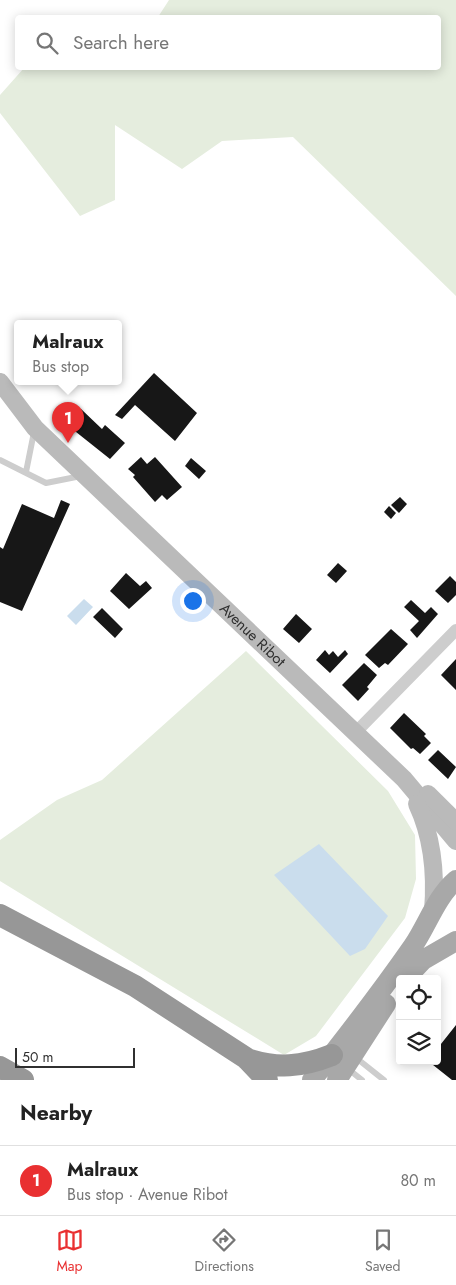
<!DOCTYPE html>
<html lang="en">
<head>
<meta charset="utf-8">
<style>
  body { margin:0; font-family:Jost,sans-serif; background:#f6f6f6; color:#222 }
  .controls { position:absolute; right:15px; bottom:15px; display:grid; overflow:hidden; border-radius:5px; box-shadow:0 2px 12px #0003 }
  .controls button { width:45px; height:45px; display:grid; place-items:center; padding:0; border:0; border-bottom:1px solid #e0e0e0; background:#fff; color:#222; font:25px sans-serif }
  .scale { position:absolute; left:15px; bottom:12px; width:120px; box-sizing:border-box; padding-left:5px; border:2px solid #303030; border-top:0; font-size:14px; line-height:18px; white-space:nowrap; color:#303030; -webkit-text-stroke:4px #fff; paint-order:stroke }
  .you { position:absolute; left:192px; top:600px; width:18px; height:18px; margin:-12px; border:4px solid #fff; border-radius:50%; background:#1a73e8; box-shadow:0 0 0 8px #1a73e833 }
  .badge { display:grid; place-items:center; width:32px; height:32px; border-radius:50%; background:#e93031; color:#fff; font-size:16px; font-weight:700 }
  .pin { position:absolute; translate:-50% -41px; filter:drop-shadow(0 1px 2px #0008) }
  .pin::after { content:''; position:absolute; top:26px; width:18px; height:15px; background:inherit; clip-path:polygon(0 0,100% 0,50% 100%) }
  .popup { position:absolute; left:14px; top:320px; width:108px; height:65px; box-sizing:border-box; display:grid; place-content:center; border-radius:5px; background:#fff; filter:drop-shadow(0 1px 4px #0005); font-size:16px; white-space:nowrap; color:#767676 }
  .popup b { font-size:19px; color:#222 }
  .popup::after { content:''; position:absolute; left:50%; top:100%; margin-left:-10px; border:10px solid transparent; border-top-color:#fff }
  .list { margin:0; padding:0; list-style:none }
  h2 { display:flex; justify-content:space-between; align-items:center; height:65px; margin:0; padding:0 20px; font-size:21px }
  h2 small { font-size:16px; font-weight:400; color:#767676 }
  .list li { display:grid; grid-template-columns:32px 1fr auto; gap:15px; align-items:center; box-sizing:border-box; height:70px; padding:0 20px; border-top:1px solid #e0e0e0 }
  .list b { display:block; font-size:19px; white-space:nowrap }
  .list p { margin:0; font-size:16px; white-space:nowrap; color:#767676 }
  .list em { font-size:16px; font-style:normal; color:#767676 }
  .icon { flex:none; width:28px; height:28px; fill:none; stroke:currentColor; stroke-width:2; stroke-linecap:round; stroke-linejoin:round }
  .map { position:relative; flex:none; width:456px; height:1080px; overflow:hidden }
  .search { position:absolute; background:#fff; box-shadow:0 2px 12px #0003; left:15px; right:15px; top:15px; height:55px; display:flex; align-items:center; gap:12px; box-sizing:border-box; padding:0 18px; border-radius:5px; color:#767676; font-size:19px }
  .sheet { height:135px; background:#fff }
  nav { display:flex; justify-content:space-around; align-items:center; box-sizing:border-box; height:70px; border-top:1px solid #e0e0e0; background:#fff; font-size:14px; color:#767676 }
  nav a { display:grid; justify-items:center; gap:2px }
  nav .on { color:#e93031 }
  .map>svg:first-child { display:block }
</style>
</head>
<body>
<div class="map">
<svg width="456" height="1080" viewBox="0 0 456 1080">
  <rect width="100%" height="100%" fill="#fff"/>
  <path fill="#e5edde" d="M169,0H456V296L293,137L222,141L182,169L115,125V200L80,216L0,113V95L24,68H438V18L158,17Z
    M246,651L388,791L415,835L416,879L405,918L316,1036L284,1055L0,881V840L57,800L102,780Z"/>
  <path fill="#cadded" d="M84,599L93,607L76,625L67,616Z
    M319,844L388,916L365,949L350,956L274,875Z"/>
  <path fill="#171717" d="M154,373L197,413L175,441L135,405L122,419L115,415Z
    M81,409L102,429L105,425L125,443L110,459L66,424Z
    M141,457L147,464L155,457L182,487L167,500L162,495L155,502L133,477L135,475L128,469Z
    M191,458L206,471L199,479L185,466Z
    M400,497L407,504L399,513L391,505Z
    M61,500L70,504L22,611L0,602V547L3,549L22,504L54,518Z
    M389,506L396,513L391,519L384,512Z
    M338,563L347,571L336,583L327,575Z
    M126,573L140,586L146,581L152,588L129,609L110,591Z
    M450,576L456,582V595L448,603L435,591Z
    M411,600L425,613L431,607L438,614L417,638L410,630L419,621L404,607Z
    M102,608L123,629L115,638L93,617Z
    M296,614L312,629L299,643L283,629Z
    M391,629L408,644L388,665L385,663L379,668L365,655Z
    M325,650L329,655L333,651L338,657L345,650L348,654L330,673L316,660Z
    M456,659V690L441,675Z
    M364,663L377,675L367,687L369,689L358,701L342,685Z
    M404,713L426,734L424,736L431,743L420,754L413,748L411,749L390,728Z
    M438,750L456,767L448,779L428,760Z
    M456,1025V1080H452L428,1061H437V1049Z"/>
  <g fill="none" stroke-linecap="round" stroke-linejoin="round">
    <path stroke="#cdcdcd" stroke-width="6" d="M0,460L46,483L81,476
      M26,472L34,432
      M355,1057L384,1080
      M347,1068L362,1080"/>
    <path stroke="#cdcdcd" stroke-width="12" d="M356,732L456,630"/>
    <g stroke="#bababa" stroke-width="18">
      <path id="s1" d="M0,382L35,428L404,779L456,841"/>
      <path d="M428,794L456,822"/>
      <path d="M417,804C433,838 436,875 433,911"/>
    </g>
    <path stroke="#a8a8a8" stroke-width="20" d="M405,979L423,960L456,941
      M312,1080C347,1036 381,992 413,946C428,924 436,897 456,880
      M337,1080L386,1004"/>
    <path stroke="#979797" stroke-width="22" d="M0,915L135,986L246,1058L267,1080
      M247,1059C277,1069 302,1067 332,1055
      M0,1067L23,1080"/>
  </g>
  <g text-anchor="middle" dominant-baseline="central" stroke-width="5" stroke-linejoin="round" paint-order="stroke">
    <g font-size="15" fill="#303030" stroke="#fff">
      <text stroke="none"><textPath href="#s1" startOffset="358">Avenue Ribot</textPath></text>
    </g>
  </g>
</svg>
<div class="controls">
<button><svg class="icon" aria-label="locate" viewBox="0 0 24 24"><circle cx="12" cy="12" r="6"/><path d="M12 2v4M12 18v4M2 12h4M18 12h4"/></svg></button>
<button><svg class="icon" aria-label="layers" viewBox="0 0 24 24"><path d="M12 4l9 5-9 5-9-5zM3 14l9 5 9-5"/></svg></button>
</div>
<div class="scale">50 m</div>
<div class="you"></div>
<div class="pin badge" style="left:68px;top:443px">1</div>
<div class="popup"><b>Malraux</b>Bus stop</div>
<div class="search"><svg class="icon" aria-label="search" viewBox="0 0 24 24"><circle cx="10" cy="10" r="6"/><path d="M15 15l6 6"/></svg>Search here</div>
</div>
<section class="sheet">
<h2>Nearby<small></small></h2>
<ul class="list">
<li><span class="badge">1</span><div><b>Malraux</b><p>Bus stop · Avenue Ribot</p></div><em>80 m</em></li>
</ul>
</section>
<nav>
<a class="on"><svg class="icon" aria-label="map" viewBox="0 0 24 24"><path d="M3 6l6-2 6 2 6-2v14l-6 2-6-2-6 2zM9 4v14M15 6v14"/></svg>Map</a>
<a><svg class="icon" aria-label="directions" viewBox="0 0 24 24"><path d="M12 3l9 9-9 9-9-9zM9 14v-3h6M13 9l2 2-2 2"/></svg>Directions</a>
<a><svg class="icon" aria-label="saved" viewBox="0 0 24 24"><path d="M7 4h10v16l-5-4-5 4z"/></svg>Saved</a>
</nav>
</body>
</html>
